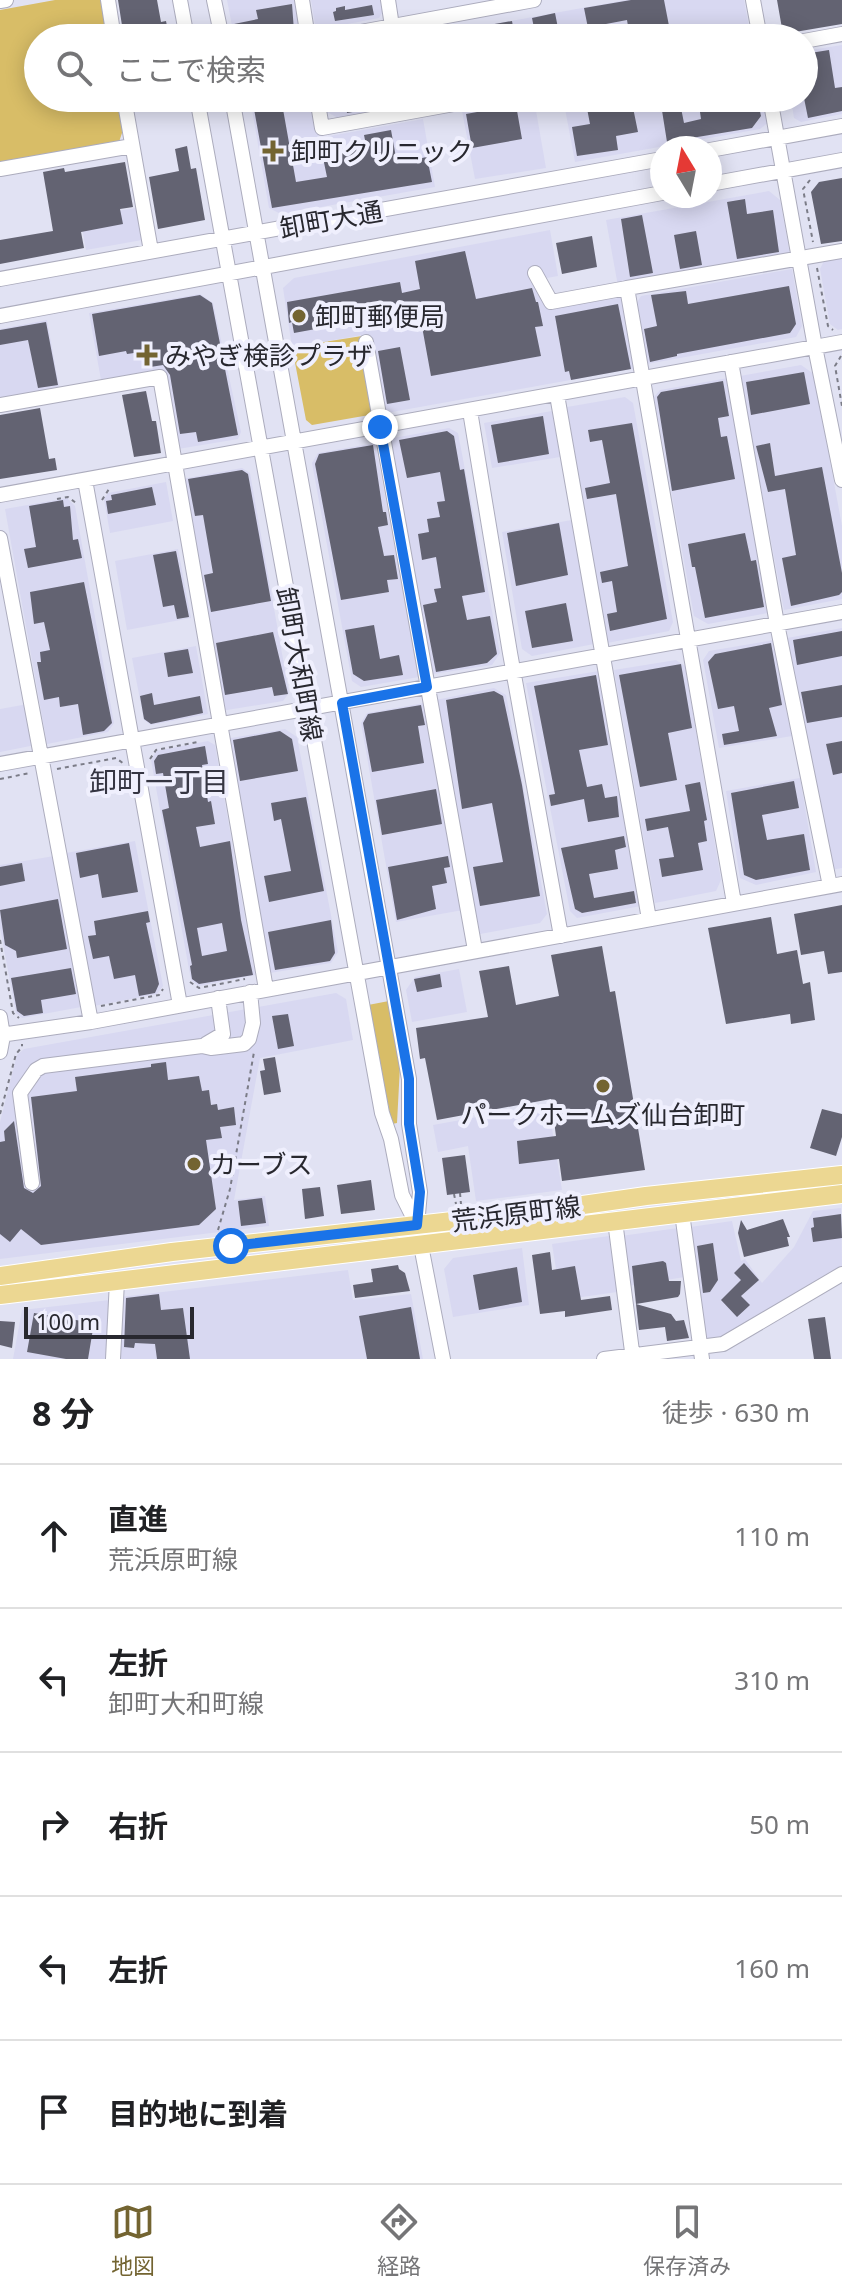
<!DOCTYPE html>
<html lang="ja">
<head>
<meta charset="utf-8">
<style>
  body { margin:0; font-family:"Noto Sans","Noto Sans JP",sans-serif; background:#f2f2f2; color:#202124 }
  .compass { position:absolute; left:650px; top:136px; width:72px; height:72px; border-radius:50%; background:#fff; box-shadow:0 4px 20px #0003; rotate:350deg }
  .scale { position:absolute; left:24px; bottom:20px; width:170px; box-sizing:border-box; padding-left:8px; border:4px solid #28282f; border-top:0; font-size:22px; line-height:28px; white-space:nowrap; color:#28282f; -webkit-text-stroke:6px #efeffd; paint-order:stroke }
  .stop { position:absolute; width:24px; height:24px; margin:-18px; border:6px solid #1a73e8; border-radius:50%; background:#fff }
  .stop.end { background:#1a73e8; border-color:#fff; box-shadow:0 2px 8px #0008 }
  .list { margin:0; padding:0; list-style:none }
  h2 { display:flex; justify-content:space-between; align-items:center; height:104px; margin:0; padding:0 32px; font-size:34px }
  h2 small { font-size:26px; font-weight:400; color:#757577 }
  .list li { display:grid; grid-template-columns:52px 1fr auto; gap:24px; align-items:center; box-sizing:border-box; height:144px; padding:0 32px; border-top:2px solid #e0e0e0 }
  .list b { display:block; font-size:30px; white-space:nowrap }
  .list p { margin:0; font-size:26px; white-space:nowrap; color:#757577 }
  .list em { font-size:26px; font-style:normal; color:#757577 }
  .icon { flex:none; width:44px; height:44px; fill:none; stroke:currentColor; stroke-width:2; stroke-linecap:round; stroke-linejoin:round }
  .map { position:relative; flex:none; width:842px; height:1359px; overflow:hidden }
  .search { position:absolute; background:#fff; box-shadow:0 4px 20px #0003; left:24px; right:24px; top:24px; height:88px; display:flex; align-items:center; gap:20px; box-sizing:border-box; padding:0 28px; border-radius:44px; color:#757577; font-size:30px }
  .sheet { height:824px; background:#fff }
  nav { display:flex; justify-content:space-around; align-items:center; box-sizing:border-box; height:112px; border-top:2px solid #e0e0e0; background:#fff; font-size:22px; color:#757577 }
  nav a { display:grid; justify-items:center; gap:4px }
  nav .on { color:#736431 }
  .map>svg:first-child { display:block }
</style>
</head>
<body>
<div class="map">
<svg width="842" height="1359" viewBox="0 0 842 1359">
  <rect width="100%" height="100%" fill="#e1e2f3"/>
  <path fill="#d8d8f1" d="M227,0H297L303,31L263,38H236L234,36Z
    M311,0H384L385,8L379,18L316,30Z
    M626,0H744L751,38H417Z
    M842,45V114L801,122L794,118L791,98H804V51Z
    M250,98H312L319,138L423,119L435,187L281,214L269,208Z
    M325,98H461L342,120L327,112Z
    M563,98H765L770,121L760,129L575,162Z
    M534,99L546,168L475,179L462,111Z
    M769,191L780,200L790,255L618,286L606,220Z
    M136,208L142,240L86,250L80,217Z
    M550,230L558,276L535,280L548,309L624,297L637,368L381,414L368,334L292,347L283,288L294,278Z
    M842,258V329L838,330L830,324L820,269L824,261Z
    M792,269L802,326L796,337L647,364L636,304L641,296Z
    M200,294L213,303L241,432L238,439L178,449L162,369L101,380L89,313Z
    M47,320L59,387L0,399V329Z
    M801,365L814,374L842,526V599L784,610L740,376Z
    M728,378L768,613L708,624L694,616L654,397L660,390Z
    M625,397L633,403L673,622L669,631L607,643L567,407Z
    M552,411L560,457L492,468L484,423Z
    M449,428L458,433L500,653L492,665L433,674L388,439Z
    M375,443L419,677L361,687L352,681L312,463L318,453Z
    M242,468L250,473L289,693L283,701L221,711L182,479Z
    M166,482L173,521L110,533L104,499L108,493Z
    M67,498L75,506L114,723L108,732L47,744L5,509Z
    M572,520L594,644L532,656L522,649L502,532Z
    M178,549L191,618L127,630L115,561Z
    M842,628V868L831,870L787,638Z
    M774,640L792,736L719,748L703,660L709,651Z
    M196,646L208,714L151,725L144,720L132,658Z
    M676,660L685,666L721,880L716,891L655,903L614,670Z
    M599,671L641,906L577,918L570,911L526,683Z
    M494,688L506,695L547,914L540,923L480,934L436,700Z
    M424,703L463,910L396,922L361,723L367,713Z
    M28,704L35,745L0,752V709Z
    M285,729L297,737L338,952L331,963L270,973L225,739Z
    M208,741L215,745L255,975L199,986L191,980L151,760L156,751Z
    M800,778L816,872L756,885L740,878L726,791Z
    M135,841L163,986L157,994L94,1006L66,853Z
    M54,856L81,1007L22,1018L16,1013L0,928V865Z
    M459,969L467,1012L412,1022L406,990L415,977Z
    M336,993L346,999L353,1040L260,1058L234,1200L265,1196L269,1226L0,1259V1122L17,1055L24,1049Z
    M548,1104L562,1190L476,1201L468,1146L438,1152L433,1125Z
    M841,1208L842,1266L721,1338L710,1341L701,1334L690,1227L732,1221L741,1261L745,1259L762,1283L794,1247L813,1211Z
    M678,1228L685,1277L628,1286L621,1236Z
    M609,1236L617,1292L561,1300L552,1244Z
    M522,1248L529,1305L453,1317L444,1269L453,1258Z
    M348,1270L353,1300L411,1294L423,1359H117L120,1297Z
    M110,1300L108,1359H13L22,1310Z"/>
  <path fill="#d8bd67" d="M55,0H101L108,38H38V98H119L124,127L119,142L0,163V10Z
    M362,336L375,414L312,425L306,420L292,347Z
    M389,1001L400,1066L397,1123L392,1124L368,1005Z"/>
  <path fill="#636372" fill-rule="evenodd" d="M118,0H157L161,22L166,21L168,31L160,33L161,38H124Z
    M631,0H664L670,31L648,35L649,38H630L627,20L606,24L609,38H590L584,8Z
    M777,0H842V24L783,34Z
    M292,4L294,31L255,38L236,36L234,24L258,19L256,10Z
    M372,5L374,15L335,21L333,12L336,11V8L345,6V10Z
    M555,13L560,38H536L532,18Z
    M512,21L515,38H444V33Z
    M829,50L835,88L842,87V111L808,118L804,98V54Z
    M252,98H281L296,182L327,177L322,153L366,145L364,135L391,130L397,163L427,157L432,182L272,208Z
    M328,98H360L364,110L347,113L346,106L329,108Z
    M585,98H631L638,132L616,136L618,150L577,156L572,127L590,124Z
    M660,98H679L684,123L701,119L698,98H723L724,108L758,102L761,116L752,128L667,142Z
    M516,105L522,139L472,148L466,114Z
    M187,146L191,169L196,168L205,220L158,229L149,177L179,171L175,149Z
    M125,162L133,207L120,209L123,224L81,232L84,248L0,264V240L53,231L43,172L64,168L65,172Z
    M842,178V241L821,244L811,192L819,182Z
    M745,199L747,214L773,210L779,252L737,259L727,202Z
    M642,215L653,273L630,277L621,219Z
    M696,231L702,265L680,269L674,235Z
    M592,236L597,267L562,274L556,243Z
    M465,251L476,299L532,288L536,302H538L543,326L535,327L541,356L431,376L419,310L294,333L292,322L289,323L287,302L400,282L402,293L420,289L415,261Z
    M789,286L796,324L790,333L677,354V356L650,362L644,329L657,326L651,295L686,291L688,304Z
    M200,295L212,303L238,435L198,442L196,432L180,434L170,375L163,365L144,368L141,352L127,354L126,351L99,356L92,314Z
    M618,304L631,369L571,380L569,371L565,372L555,316Z
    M46,322L58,385L38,388L28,340L0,345V330Z
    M400,347L410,400L387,404L378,351Z
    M804,372L810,404L751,415L746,382Z
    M723,381L729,416L718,418L721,437L727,436L735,479L672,491L657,397L661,392Z
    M146,391L152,421H156L161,453L134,457L122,395Z
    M40,408L49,459L55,458L57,470L0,479V415Z
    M543,416L549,454L498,463L491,425Z
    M632,423L667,619L610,631L607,614L617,612L612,581L602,583L600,572L628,566L616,494L587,499L585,488L610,483L602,440L590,442L588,430Z
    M447,431L454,436L460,470L464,469L485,592L462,596L467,620L490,616L497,654L487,663L436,672L423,605L437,602L434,589L441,588L436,557L422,560L418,534L429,532L427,519L440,517L437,502L445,501L440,472L407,478L399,440Z
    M770,443L775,476L822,467L842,573V592L839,595L791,606L782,558L796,555L785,489L768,492L756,446Z
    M373,445L383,512H386L388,525L378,527L384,556L394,555L398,579L387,580L389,592L341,600L315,464L319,454Z
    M242,470L248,474L271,601L211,612L204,575L213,573L203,515L195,516L188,479Z
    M152,487L156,505L108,514L106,501L112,500L111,495Z
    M63,500L64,507L70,506L73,540L78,539L82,558L28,568L24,549L36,547L29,506Z
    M559,523L568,575L516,586L507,533Z
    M745,533L751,561L756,560L764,607L705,618L695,567H692L688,544Z
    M176,551L189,617L177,619L174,605L163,607L153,555Z
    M84,582L112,723L104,731L83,735L78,704L60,707L59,697L44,700L37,662H41L40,652L50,650L44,622L34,624L30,592Z
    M566,603L573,641L532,648L525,611Z
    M374,625L380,659L399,655L403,675L364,681L353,674L345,630Z
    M842,631V656L797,665L793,640Z
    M273,632L288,694L274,696L272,687L225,695L216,643Z
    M771,643L782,705L769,708L777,736L724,745L722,734L739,731L734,706L718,709L708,662L715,654Z
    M188,649L193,673L168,677L164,653Z
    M681,664L692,728L668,733L677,780L640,787L619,675Z
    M596,675L608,745L579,750L587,787L602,784L605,798L617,796L619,817L588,822L584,799L551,806L549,795L555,794L534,686Z
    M842,685V717L807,723L801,692Z
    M494,691L503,696L522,785L540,896L480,906L473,867L503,862L492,803L462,809L446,700Z
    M152,693L154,705L200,696L203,713L151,724L144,719L140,696Z
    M421,705L425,725L418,726L424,763L372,772L363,723L368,714Z
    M280,731L292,739L298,771L240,781L233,740Z
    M842,741V773L833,775L826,744Z
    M205,746L208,764L202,765L208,802L211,801L215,824L196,827L200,847L230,841L241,920L253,975L199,984L192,979L190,966L192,965L162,810L169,808L163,773L156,774L154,761L158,755ZM222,923L227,951L202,956L197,928Z
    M794,781L799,808L762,815L767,840L804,834L810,870L756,880L744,875L731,793Z
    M700,782L707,820L704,821L707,841L698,843L703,870L662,877L659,859L674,857L668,827L647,831L645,819L690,811L685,785Z
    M436,789L442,824L382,835L376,800Z
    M306,797L324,891L269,902L264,876L291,871L281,819L274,821L271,803Z
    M624,836L626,847L615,850L618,869L589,874L594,898L634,891L636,903L582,913L575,909L561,848Z
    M129,843L138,892L102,898L98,874L80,878L76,853Z
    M448,856L450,867L444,868L447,883L432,886L436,909L397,920L388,867Z
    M22,863L25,881L0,886V867Z
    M58,899L67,949L17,958L16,951L5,945L0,910Z
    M842,905V972L828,974L824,951L801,955L794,914Z
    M148,911L150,922L146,923L159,984L155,993L139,996L135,975L114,979L109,956L93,959L88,936L96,935L94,921Z
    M771,917L777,954L797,950L803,984L810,982L815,1020L791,1024L790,1014L726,1024L708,928Z
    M331,920L335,953L330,961L275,970L268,932Z
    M602,946L610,992L615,991L645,1170L562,1181L559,1159L519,1164L517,1141L556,1136L551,1099L437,1120L425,1058L420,1059L416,1028L488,1017L479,971L509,966L516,1005L559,996L551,955Z
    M71,968L76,994L41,1000L43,1013L24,1016L17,1011L11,978Z
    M440,974L442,987L417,992L414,979Z
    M288,1014L294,1046L278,1049L272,1016Z
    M275,1057L281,1092L264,1095L260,1071L265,1070L263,1059Z
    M166,1062L168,1080L199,1076L202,1091L209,1090L211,1105L217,1104L218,1110L234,1107L236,1125L220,1127L222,1138L206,1140L216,1209L199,1225L41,1245L21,1229L10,1242L0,1234V1142L5,1141L4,1131L14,1121L24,1188L33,1193L41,1186L31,1097L77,1091L75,1077L151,1067V1064Z
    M822,1109L842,1114V1137L836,1156L810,1148Z
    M465,1155L470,1192L447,1195L442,1158Z
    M371,1180L375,1210L341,1214L337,1185Z
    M320,1187L324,1216L305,1219L302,1189Z
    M262,1198L266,1223L241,1226L238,1201Z
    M841,1214L842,1238L813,1242L811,1228L814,1227L813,1218Z
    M783,1219L790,1237H787L789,1246L744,1257L738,1233L741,1220L747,1230Z
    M713,1243L718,1280L710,1292L703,1293L697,1246Z
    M550,1252L552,1270L575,1266L581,1300L610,1296L612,1310L565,1317V1311L540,1314L532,1255Z
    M663,1261L666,1263L669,1281H681L680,1294L678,1297L636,1304L632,1266Z
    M744,1263L759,1280L741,1296L750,1305L737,1317L721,1300L741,1280L734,1273Z
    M398,1265L399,1269L405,1273L410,1291L355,1298L353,1285L373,1282L371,1269Z
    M517,1267L522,1302L479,1310L473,1275Z
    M159,1294L161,1310L183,1308L190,1359H157L155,1344L135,1343L134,1348L124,1347L126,1298Z
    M636,1304L671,1314L676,1321L684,1320L689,1338L667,1341L665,1327L639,1330Z
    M411,1307L420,1359H367L359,1316Z
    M34,1313L94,1323L88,1359H66L27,1352Z
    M825,1317L831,1359H814L808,1319Z
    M0,1321L15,1322L12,1348L0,1345Z"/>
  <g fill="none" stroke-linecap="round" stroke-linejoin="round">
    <defs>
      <path id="minor" d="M108,0L114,38
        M180,0L187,38
        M214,0L222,38
        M302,0L308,38
        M388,0L392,26
        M753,0L760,38
        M0,1L6,0
        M328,38L534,0
        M804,41L842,34
        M124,98L151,251
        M197,98L382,1113L391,1139L402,1195L417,1225L443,1359
        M232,98L409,1079V1124L420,1192L417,1225
        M317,98L322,128L487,98
        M770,98L815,347L842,480
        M710,150L842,126
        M0,169L132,146
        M710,184L842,160
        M535,273L551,302L627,288
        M0,279L662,159
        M0,316L662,193
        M366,342L475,950
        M731,362L777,624L830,886
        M557,395L649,919
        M0,405L160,377L266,989
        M470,411L510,653L561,936
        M85,480L180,1005
        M0,495L842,342
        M0,538L91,1022
        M0,764L842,612
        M734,903L627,288L842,251
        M0,1017L3,1036L0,1052
        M0,1035L91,1022L842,884
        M206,1044L223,1034L218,998
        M32,1183L20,1093L36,1070L43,1066L202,1046L211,1048L244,1044L249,1039L253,1023L250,992
        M682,1213L702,1359
        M615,1221L633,1359
        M113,1359L117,1281
        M604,1359L723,1344L842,1274"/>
      <path id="major" d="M0,1276L172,1252L534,1212L646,1196L842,1175
        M0,1295L842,1194"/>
    </defs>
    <use href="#minor" stroke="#acacbd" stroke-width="16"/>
    <use href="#major" stroke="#fff" stroke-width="20"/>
    <path stroke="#7b7c87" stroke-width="2" stroke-dasharray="4 4" stroke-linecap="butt" d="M810,180L803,189L813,242
      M817,268L828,326L833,330
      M841,356L835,366L842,406
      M57,499L68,497L76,503
      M102,500L109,489
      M150,759L156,750L198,742
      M57,769L116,758L124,764
      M0,779L30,773
      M0,940L13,1013L19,1018
      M190,982L199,988L245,979
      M101,1006L159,995L163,989
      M0,1114L16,1054L22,1047V1044
      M460,1193L461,1204
      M454,1194L456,1204
      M218,1230L230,1189L254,1052"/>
    <use href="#minor" stroke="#fff" stroke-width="14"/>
    <use href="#major" stroke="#ecd792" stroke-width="18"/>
  </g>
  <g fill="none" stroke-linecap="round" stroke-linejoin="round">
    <path stroke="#1a73e8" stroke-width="10" d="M231,1246L417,1225L420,1192L409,1124V1079L342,703L427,687L380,427"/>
  </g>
  <g fill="#736431" stroke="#efeffd" stroke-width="3">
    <path d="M269 139h8v8h8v8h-8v8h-8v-8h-8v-8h8z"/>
    <circle cx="299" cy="316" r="8"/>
    <path d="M143 343h8v8h8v8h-8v8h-8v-8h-8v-8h8z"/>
    <circle cx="603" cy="1086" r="8"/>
    <circle cx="194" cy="1164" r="8"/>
  </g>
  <g text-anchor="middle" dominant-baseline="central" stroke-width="8" stroke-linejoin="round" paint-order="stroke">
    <g font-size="26" fill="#28282f" stroke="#efeffd" text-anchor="start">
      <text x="291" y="151">卸町クリニック</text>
      <text x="315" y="316">卸町郵便局</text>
      <text x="165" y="355">みやぎ検診プラザ</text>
      <text x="603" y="1114" text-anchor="middle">パークホームズ仙台卸町</text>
      <text x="210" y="1164">カーブス</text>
    </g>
    <g font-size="26" fill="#28282f" stroke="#efeffd">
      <text transform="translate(331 219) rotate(-10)">卸町大通</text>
      <text transform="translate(300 664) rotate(80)">卸町大和町線</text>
      <text transform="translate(516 1213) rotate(-7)">荒浜原町線</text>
    </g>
    <g font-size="28" fill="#353542" stroke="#efeffd">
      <text x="159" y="781">卸町一丁目</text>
    </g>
  </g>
</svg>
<svg class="compass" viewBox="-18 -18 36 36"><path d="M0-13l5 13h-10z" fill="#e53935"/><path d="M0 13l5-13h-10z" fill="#757577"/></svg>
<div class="scale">100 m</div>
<div class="stop" style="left:231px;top:1246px"></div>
<div class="stop end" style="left:380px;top:427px"></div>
<div class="search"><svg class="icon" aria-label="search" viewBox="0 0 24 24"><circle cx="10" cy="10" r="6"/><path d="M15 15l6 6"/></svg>ここで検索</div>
</div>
<section class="sheet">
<h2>8 分<small>徒歩 · 630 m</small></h2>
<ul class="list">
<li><svg class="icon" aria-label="ahead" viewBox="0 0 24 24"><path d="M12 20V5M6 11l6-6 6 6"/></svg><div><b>直進</b><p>荒浜原町線</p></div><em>110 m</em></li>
<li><svg class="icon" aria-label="left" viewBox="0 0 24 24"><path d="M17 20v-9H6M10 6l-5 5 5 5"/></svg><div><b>左折</b><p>卸町大和町線</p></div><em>310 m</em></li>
<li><svg class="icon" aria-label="right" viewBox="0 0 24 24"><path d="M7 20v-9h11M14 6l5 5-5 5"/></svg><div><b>右折</b></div><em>50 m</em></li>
<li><svg class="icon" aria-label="left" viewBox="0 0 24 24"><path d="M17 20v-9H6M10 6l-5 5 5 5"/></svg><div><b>左折</b></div><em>160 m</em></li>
<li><svg class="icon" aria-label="arrive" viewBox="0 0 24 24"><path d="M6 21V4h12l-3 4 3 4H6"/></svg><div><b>目的地に到着</b></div></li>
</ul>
</section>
<nav>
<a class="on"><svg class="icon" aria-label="map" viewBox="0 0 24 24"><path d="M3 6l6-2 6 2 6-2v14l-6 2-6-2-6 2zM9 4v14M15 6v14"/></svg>地図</a>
<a><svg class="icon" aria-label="directions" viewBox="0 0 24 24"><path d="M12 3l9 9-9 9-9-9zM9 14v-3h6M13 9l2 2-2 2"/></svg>経路</a>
<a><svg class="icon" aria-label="saved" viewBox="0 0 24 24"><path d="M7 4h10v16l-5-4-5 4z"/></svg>保存済み</a>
</nav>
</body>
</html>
